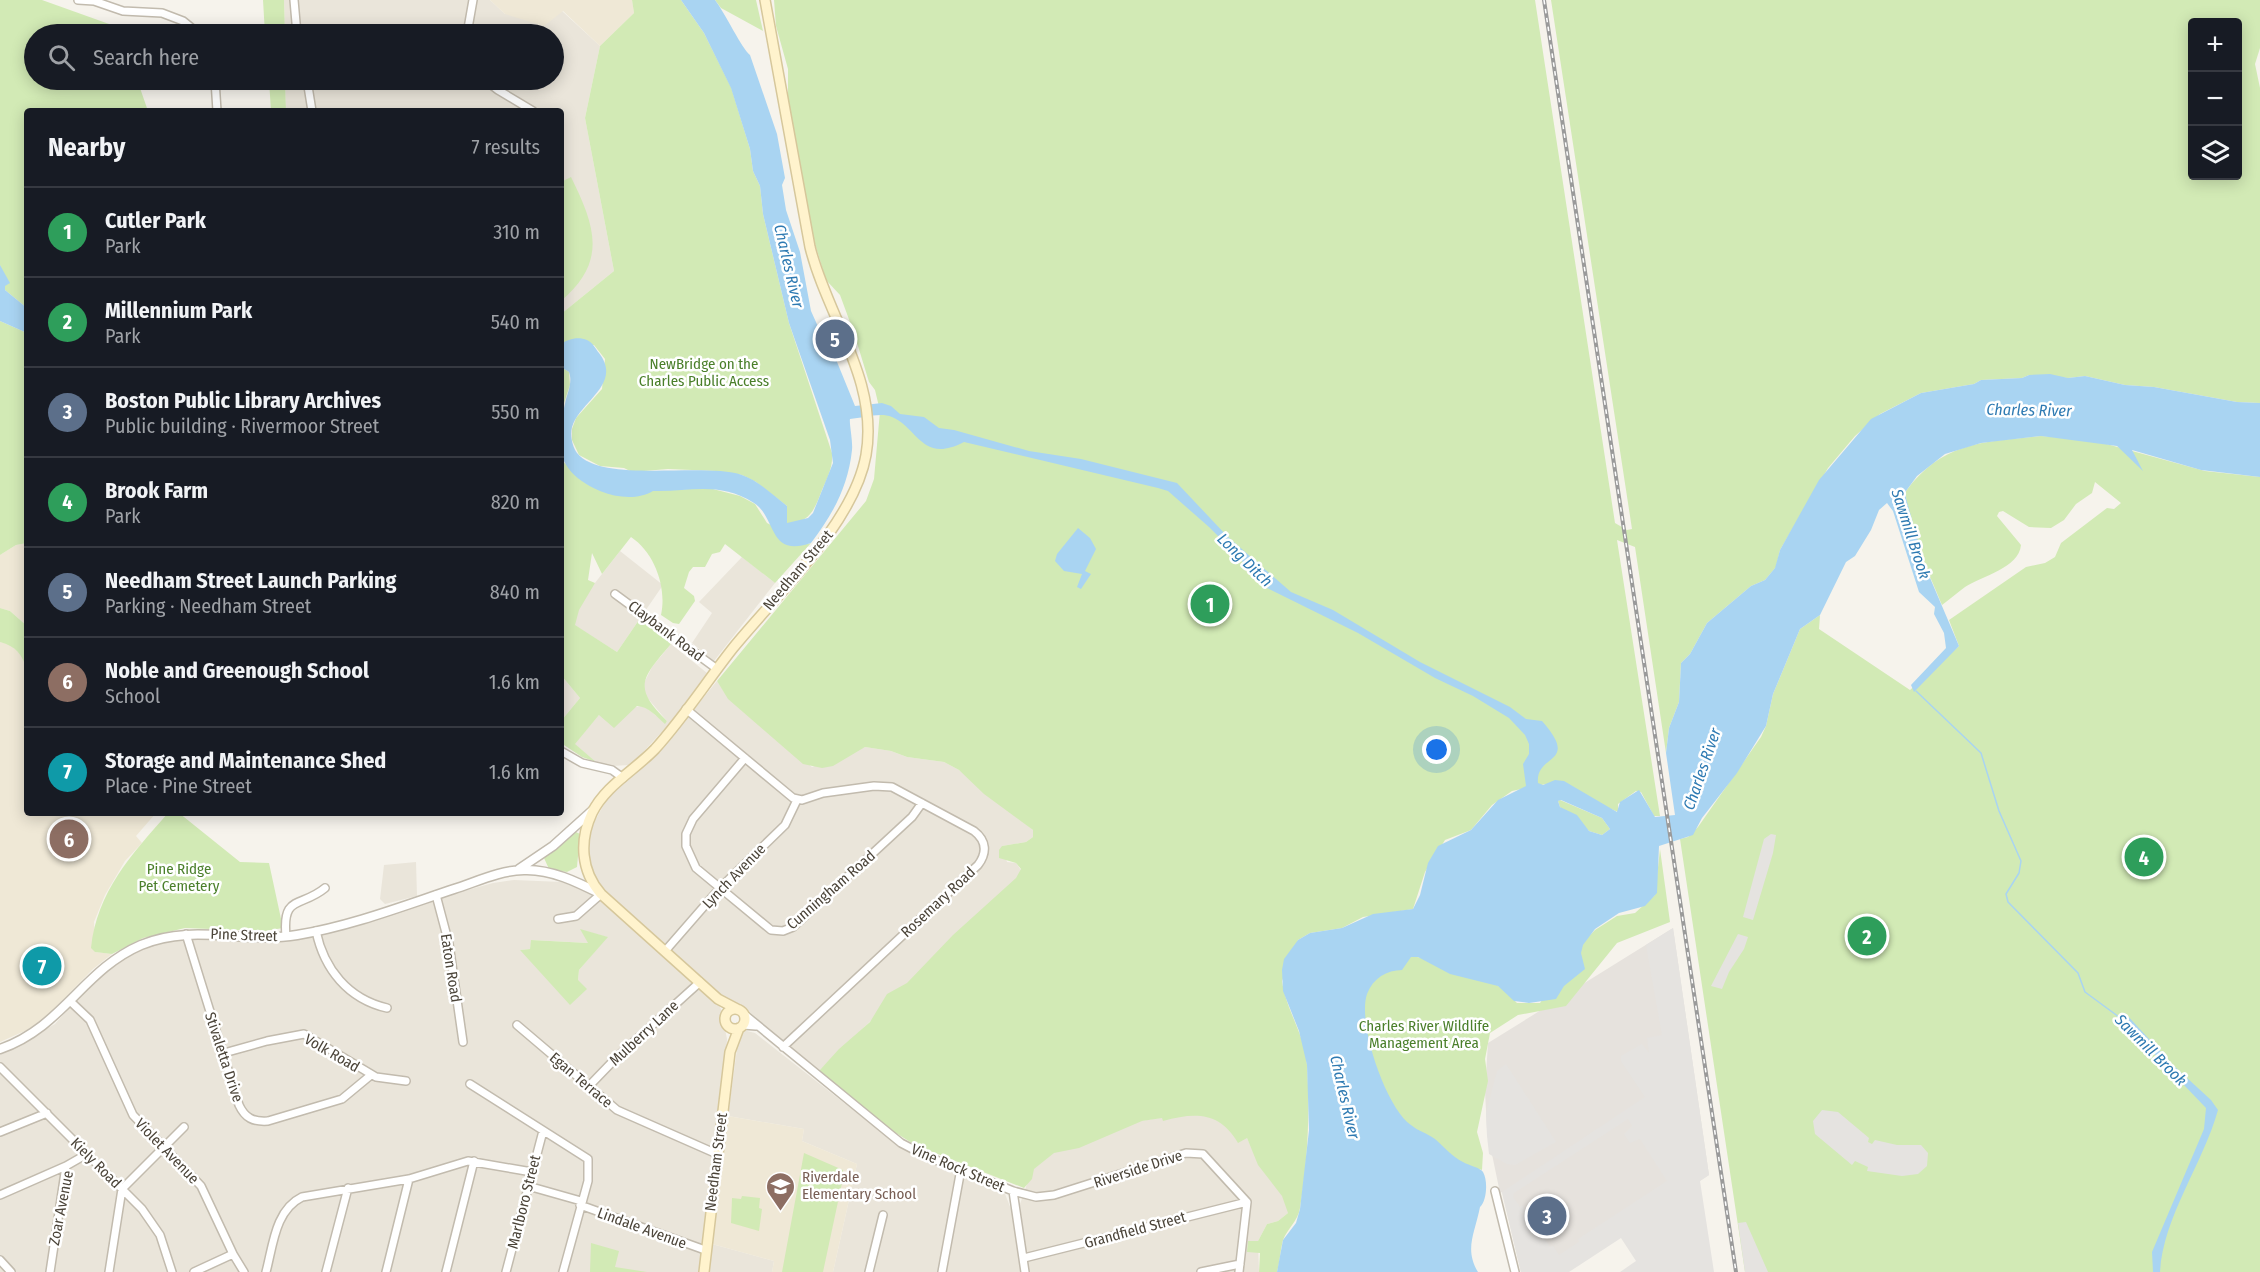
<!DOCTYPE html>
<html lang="en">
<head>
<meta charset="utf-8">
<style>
  body { margin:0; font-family:"Fira Sans Condensed",sans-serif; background:#242831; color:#f1f3f6 }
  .controls { position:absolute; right:18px; top:18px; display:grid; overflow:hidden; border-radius:6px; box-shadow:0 3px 15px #0003 }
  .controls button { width:54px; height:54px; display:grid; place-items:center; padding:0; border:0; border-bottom:2px solid #363941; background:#171b24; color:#f1f3f6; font:30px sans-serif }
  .you { position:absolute; left:1437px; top:750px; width:21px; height:21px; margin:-15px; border:4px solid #fff; border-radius:50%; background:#1a73e8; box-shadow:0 0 0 9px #1a73e833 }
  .badge { display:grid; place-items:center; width:39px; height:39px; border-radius:50%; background:#db2777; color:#fff; font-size:20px; font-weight:700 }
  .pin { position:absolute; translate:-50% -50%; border:3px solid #fff; box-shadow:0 2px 6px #0006 }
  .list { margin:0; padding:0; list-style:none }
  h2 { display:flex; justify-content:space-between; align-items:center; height:78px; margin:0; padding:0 24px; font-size:26px }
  h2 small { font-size:20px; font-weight:400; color:#9ea1a6 }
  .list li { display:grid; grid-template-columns:39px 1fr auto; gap:18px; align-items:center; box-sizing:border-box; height:90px; padding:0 24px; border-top:2px solid #363941 }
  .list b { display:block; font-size:22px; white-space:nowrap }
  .list p { margin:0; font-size:20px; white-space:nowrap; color:#9ea1a6 }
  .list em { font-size:20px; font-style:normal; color:#9ea1a6 }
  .icon { flex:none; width:33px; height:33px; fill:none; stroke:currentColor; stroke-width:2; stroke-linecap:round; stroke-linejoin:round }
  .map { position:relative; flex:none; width:2260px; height:1272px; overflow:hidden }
  .search { position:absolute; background:#171b24; box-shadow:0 3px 15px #0003; left:24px; top:24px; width:540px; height:66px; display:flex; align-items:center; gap:15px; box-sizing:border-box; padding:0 21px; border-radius:33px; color:#9ea1a6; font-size:22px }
  .panel { position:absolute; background:#171b24; box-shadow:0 3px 15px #0003; left:24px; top:108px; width:540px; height:708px; border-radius:6px }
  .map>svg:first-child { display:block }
</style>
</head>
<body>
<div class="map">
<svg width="2260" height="1272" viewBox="0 0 2260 1272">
  <rect width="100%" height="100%" fill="#f6f3ec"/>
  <path fill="#eae5da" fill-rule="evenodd" d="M284,0H490L505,14L562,11L600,46L585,118L614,271L561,314V111H286L285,80H554V34H285Z
    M620,551L663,585L617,652L566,620Z
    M742,557L775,583L714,661L692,643L712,613L699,602Z
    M671,644L707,673L669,724L631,765L610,766L596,762L574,744L599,715L641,706L648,709L665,723L667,721L645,695L644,683L652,667Z
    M561,675L580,698L561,721Z
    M717,681L729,699L749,712L812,767L865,747L891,751L907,757L944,762L959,770L1033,830V837L1026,842L1002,846L1007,862L1016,863L1021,870L1019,877L819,1071L750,1017L744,1009L723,998L605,893L593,875L589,861L587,843L591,828L607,799L658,753Z
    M416,862L417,896L385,904L380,899L384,865Z
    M514,880L562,882L592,894L716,1000L721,1009L727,1039L726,1057L700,1272H0V1054L55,1024L101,972L130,953L155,943L195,937L242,942L285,940L493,883ZM581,930L607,937L579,970L578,980L520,950L530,949L532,940L589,943Z
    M743,1030L755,1033L890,1139L917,1156L996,1187L1005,1194L1013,1214L1021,1272H833L857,1164L802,1141L804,1129L728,1116L739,1034Z
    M1206,1110L1219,1111L1238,1142L1246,1136L1259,1164L1288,1190V1213L1278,1221L1267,1224L1258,1241L1259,1272H1028L1020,1204L1034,1164L1058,1149L1115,1132L1135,1122Z
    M712,1244L774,1261L772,1272H707Z"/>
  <path fill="#e6e2dd" d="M1673,928L1709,1175L1559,1272H1521L1502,1192L1500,1193L1487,1130L1485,1091L1488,1043Z"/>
  <path fill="#efe8d6" d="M490,0H632L634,13L600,46L563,11L544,26L505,14Z
    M27,543V626L10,611L0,608V555L16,545Z
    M0,642L10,644L22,656L27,670V813H156L136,836L142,843L125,861L105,895L94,922L95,952L112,954L93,969L47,1016L27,1030L0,1042Z
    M728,1116L804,1129L802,1141L857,1164L833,1272H772L774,1261L712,1244Z"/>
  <path fill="#d2eab5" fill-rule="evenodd" d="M0,0H42L137,34H34V80H142L140,88L148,111H27V308L5,290L0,265Z
    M263,0H284L285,34H265Z
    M632,0H681L704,33L731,87L750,149L753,171L760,186L763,214L789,323L832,453C833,467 828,477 822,490C815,508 810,524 787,523V506L756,482L742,475L716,471L668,469L632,472L624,468L600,466L579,455L572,440V429L576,418L602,389L605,359L594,345L561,344V314L614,271L585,118L600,46L634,13Z
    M715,0H756L763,31L721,8Z
    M774,0H1535L1615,523L1627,530L1632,529L1551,0H2260V48L2255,64L2260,88V403L2237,402L2154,387L2125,385L2085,376L2068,378L2029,375L2022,378L1981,380L1974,384L1921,393L1880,414L1855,436L1828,468L1780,550L1776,567L1765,580L1751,586L1707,623L1690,654L1681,663L1679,702L1669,728L1666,753L1635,547L1617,540L1660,816H1654L1641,792L1636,791L1618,804V812L1591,800L1572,786L1546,784L1512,791L1492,805L1471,830L1445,840L1425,872L1413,909L1363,917L1342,928L1310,933L1298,940L1282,981C1286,1010 1305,1035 1307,1065C1310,1113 1308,1160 1300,1208C1298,1221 1287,1229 1283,1240C1280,1251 1280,1262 1277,1272H1259L1260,1253L1247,1252L1248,1241H1258L1267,1224L1278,1221L1288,1213L1282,1196L1258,1165L1247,1138L1238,1143C1220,1112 1196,1112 1163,1121L1162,1118L1142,1121L1079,1148L1054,1153L1034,1169L1032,1179L1024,1188L915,1145L888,1128L819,1071L839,1049L870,1022L887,994L907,983L953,935L1016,878L1021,869L1016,863L999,858V850L1002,846L1026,842L1033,837V830L984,794L959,770L944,762L907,757L891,751L865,747L833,766L822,768L803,764L728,699L717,681L866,501L874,479L880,411L875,390L869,382L854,333L840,295L826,280L812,234L788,98V69L776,26ZM2192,22H2238V176H2192Z
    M269,80H285L286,111H271Z
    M571,177C595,226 608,261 561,301V182Z
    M0,321L27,333V543L16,545L0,555Z
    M561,367L569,372L570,385L561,412Z
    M2041,436L2092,440L2205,471L2260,477V1272H1745L1680,839L1688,837L1698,827L1761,737L1766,726L1773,694L1800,629L1820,615L1819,629L1910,690L1959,646L1949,620L2026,567L2045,563L2055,557L2061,543L2107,508L2114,509L2121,503L2095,482L2092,493L2076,504L2064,520L2051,528L2029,527L2003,511L1999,512L1997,516L2021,545C2019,568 1982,576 1965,587C1957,593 1950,599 1942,605C1929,572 1905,527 1906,491C1943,441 1984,442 2041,436Z
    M561,460L588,484L609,493L709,488L740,496L755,504L767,523L808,544L811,543L775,583L725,544L720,552L712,554L705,567H693L689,572L684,588L694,596L695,601L679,624L673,623L661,615C667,588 655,553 631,537L602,574L592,553L588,580L595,583L579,610L575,625L617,652L641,617L671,644C642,678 632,687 667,721L665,724C656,716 649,707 637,706L614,728L599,715L575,744L596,762L582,757L561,743V721L580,698L561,675Z
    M0,608L10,611L27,626V669C22,655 16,646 0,642Z
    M1560,800L1602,818L1610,829L1602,835L1589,831L1560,807L1558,801Z
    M168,813H179L240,862L269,863L283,928L265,931L185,928L143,938L112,954L95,952L91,948C97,891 132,854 168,813Z
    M574,831L580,834L577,867L567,872L549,869L544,858Z
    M1660,849L1670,922L1617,943L1566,1006L1518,1015L1490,1033L1485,1059L1488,1081L1477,1132L1483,1153L1482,1170L1479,1169L1480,1205L1387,1108L1358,1005L1369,981L1410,957H1417L1470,966L1504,990L1517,1003H1540L1580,945L1595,930L1617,916L1635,913L1655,895Z
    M580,929L608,937L579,970L578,980L587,989L570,1005L520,950L530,949L531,940L588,943Z
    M804,1153L843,1170L842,1183L823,1272H782Z
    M742,1196L760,1198L759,1208L762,1209L759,1231L731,1223L732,1198L741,1199Z
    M591,1243L619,1251L615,1267L647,1272H590Z"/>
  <path fill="#e5e3e0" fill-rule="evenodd" d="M1771,834L1776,835L1773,853L1753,920L1743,917L1764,839Z
    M1673,928L1709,1175L1700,1181L1714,1272H1620L1636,1261L1621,1238L1569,1272H1521L1502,1192L1645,1097L1621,1061V1056L1642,1044L1649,1053L1647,1038L1662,1035L1646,945ZM1628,1119L1632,1126L1624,1134L1630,1143L1640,1139L1667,1181L1578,1239L1579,1242L1559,1255L1553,1246L1550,1247L1522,1205L1520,1207L1513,1197L1514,1193Z
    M1738,934L1748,937L1744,949L1729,972L1722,989L1711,986Z
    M1506,1064L1556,1142L1515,1165L1507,1164L1489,1154L1487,1136L1486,1114L1492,1090L1497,1071Z
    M1822,1110L1838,1112L1869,1138L1868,1142L1872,1144L1875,1140L1897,1145H1921L1928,1153L1927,1166L1918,1174L1902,1176L1867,1171L1868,1167L1855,1161L1852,1165L1815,1134L1813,1121Z
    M1746,1222L1768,1272H1745L1738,1223Z"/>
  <path fill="#a9d4f2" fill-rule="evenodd" d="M681,0H715C725,13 742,49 750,55L777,134L785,178L782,185L786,210L800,252L811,311L829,351L835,357L855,406L882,403L891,406L900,414L924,417L939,428L954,430L1029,451L1081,459L1177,483L1227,536L1291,592L1333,610L1420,662L1510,707L1526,719L1542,721C1581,765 1535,753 1538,783L1543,785L1555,780L1564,781L1617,812L1620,802L1639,790L1655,817L1675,815L1666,753L1669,728L1679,702L1681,663L1690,654L1707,623L1751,586L1765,580L1775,568L1780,550L1819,480L1871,419L1921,393L1974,384L1981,380L2022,378L2029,375L2050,374L2068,378L2085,376L2125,385L2154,387L2237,402L2260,403V477L2201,470L2132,450L2143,471L2117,446L2041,436L1981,443L1945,454L1917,476L1906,491V498L1925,566L1959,646L1914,692L1911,685L1946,648L1944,633L1934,614L1935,607L1919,592L1893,511L1887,503L1879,510L1871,530L1855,556L1846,562L1820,615L1800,629L1773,694L1766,726L1737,773L1702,818L1693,835L1659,846L1657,893L1645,906L1619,913L1595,929L1583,945L1581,953L1585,969L1564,986L1556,999L1529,1003L1514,1001L1498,986L1450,974L1418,957H1411L1402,970C1387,970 1373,978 1367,994C1357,1023 1386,1108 1411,1125C1418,1131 1427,1133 1435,1139C1444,1147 1453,1157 1463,1162C1468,1165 1481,1168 1483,1172C1488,1180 1487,1201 1480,1207C1475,1233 1464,1249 1478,1272H1277L1283,1240L1296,1223L1300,1209L1309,1130L1307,1065L1299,1031L1283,991L1282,970L1284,959L1298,940L1310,933L1342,928L1373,914L1413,909L1420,895L1428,863L1438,846L1471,830L1498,800L1526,786L1523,764L1529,754V744L1525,735L1509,718L1473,696L1435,678L1358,633L1261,585L1237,555L1209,527L1168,491L1158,488L964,442C922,464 918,428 892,417C880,412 863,418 850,419C849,423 853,441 852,450C848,487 833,514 811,543C768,558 777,518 754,503C719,481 691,492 653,491C638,500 617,498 600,491C557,472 554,447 565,404C567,393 573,383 569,372L561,367V344C568,339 578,336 587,340C593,343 595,348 599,353C623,384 580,401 572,427C570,435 572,446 577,453C602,484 702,462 742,475C759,481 773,495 787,506V523L808,518L813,513L833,463L830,440L789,323L763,214L760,186L753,171L750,149L731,88L704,33ZM1561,800L1602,818L1610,829L1602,835L1589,831L1577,815L1560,807L1558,801Z
    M0,265L10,283L5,286V290L27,308V333L0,321Z
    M1078,528L1090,538L1096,549L1085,571L1091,574L1081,589L1077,587L1082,574L1064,571L1055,561L1057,554Z
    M2125,1013L2174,1066L2211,1100L2218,1110C2203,1164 2163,1217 2160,1272H2153L2152,1252L2204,1129L2206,1108L2118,1016Z"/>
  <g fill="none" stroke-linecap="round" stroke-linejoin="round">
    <path stroke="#a9d4f2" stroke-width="1.5" d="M1916,691L1981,753L1999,811L2021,861L2019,873L2006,894L2008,902L2078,973L2085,992L2119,1017"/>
    <defs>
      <path id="minor" d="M78,0L94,1L123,11L162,13L183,21L199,34
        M294,0L297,34
        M467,34L473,0
        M215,80L217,111
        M307,80L312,111
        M485,80L498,90L533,111
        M615,594L717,669
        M686,709L793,798L802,800L823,793L874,786L892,787L974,831C987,841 987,853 978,865L783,1047
        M561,751L582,763L612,770L623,778
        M745,758L693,819L686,834V846L696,868L771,930L783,931L793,927L912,817L922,803
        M436,895L449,944L463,1042
        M558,919L576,916L601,894
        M316,931C324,969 348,999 387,1008
        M186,934L239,1105C245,1118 253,1122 268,1121L342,1099L371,1075
        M286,936C282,894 301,908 325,888
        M666,950L720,888L785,825L797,800
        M71,1002L90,1020L133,1115L201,1186L233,1254L244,1272
        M745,1015L901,1143L926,1156L1013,1191L1036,1197L1054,1195L1186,1153L1203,1154L1247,1202L1239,1272
        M517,1025L617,1110L717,1154
        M743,1025L756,1026
        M224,1053L267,1041L304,1034L376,1077L406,1081
        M0,1067L142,1209L160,1235L172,1272
        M470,1084L588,1159V1181L563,1272
        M589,1086L617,1057L700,982
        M0,1132L47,1113
        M528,1186L581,1201
        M1013,1191L1025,1272
        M1495,1191L1515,1272
        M0,1195L66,1166
        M580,1205L705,1250
        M1024,1258L1247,1202
        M0,1260L11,1272
        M50,1272L66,1166L87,1154
        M109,1272L122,1189L184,1127
        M194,1272L233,1254
        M266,1272C273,1246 275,1210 302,1197L409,1179L468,1161L532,1172
        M326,1272L348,1188
        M386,1272L409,1179
        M446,1272L474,1161
        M506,1272L543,1131
        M869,1272L883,1215
        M942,1272L961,1169
        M1201,1272L1240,1264"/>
      <path id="tertiary" d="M519,869L553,846L593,810
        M0,1049C63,1027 83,970 141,945C192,923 245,944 297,935C351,926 403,906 454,889C476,882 501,870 524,870C551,869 577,882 601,894"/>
      <path id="secondary" d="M737,1009L718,999L601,894C581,871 579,841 592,813C605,786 635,770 655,749C684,717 707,681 733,648C777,594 854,523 866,455C879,381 827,316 810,247L765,0
        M725 1019a10 10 0 1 1 20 0a10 10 0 1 1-20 0Z
        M704,1272L730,1052L739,1028"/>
    </defs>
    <use href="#minor" stroke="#c2bbae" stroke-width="10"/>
    <use href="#tertiary" stroke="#c2bbae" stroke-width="11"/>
    <use href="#secondary" stroke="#d6c79b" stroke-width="12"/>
    <use href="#minor" stroke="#fff" stroke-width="7"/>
    <use href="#tertiary" stroke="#fff" stroke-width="8"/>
    <use href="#secondary" stroke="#fff3cd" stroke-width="9"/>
    <defs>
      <path id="rail" d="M1544,0L1736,1272"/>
    </defs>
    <use href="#rail" stroke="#9a9a9a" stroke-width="4"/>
    <use href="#rail" stroke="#fff" stroke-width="1.5" stroke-dasharray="4.5" stroke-linecap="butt"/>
  </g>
  <defs>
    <symbol id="school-pin" viewBox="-11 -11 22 30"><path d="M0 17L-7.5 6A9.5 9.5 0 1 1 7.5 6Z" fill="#8d6e63" stroke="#fff"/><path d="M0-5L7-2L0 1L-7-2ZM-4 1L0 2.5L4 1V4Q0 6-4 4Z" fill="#fff"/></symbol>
  </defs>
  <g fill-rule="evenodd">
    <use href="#school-pin" x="764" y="1170" width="33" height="45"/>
  </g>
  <g text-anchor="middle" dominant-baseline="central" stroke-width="5" stroke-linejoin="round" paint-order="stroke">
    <g font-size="15" fill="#4a7f2a" stroke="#fff">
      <text x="704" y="364">NewBridge on the<tspan x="704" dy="17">Charles Public Access</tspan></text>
      <text x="179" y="869">Pine Ridge<tspan x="179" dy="17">Pet Cemetery</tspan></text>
      <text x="1424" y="1026">Charles River Wildlife<tspan x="1424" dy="17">Management Area</tspan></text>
    </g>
    <g font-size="15" fill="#4b4439" stroke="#fff">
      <text transform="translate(798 570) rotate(-50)">Needham Street</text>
      <text transform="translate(666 631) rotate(37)">Claybank Road</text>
      <text transform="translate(734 876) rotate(-46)">Lynch Avenue</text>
      <text transform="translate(831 890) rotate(-41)">Cunningham Road</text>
      <text transform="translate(938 902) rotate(-43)">Rosemary Road</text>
      <text transform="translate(244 935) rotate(2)">Pine Street</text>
      <text transform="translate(451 968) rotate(81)">Eaton Road</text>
      <text transform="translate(644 1033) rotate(-43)">Mulberry Lane</text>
      <text transform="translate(332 1053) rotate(30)">Volk Road</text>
      <text transform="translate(224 1057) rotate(72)">Stivaletta Drive</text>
      <text transform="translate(581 1080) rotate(40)">Egan Terrace</text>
      <text transform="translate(167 1151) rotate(46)">Violet Avenue</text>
      <text transform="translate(716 1162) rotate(-83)">Needham Street</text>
      <text transform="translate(96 1163) rotate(45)">Kiely Road</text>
      <text transform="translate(958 1168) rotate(23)">Vine Rock Street</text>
      <text transform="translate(1138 1169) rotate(-18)">Riverside Drive</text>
      <text transform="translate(524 1202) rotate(-76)">Marlboro Street</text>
      <text transform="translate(61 1208) rotate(-79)">Zoar Avenue</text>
      <text transform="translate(642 1228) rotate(20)">Lindale Avenue</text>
      <text transform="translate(1135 1230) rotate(-15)">Grandfield Street</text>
    </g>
    <g font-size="15" fill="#785e54" stroke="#fff" text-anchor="start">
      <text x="802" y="1177">Riverdale<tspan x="802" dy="17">Elementary School</tspan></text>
    </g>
    <g font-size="16" font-style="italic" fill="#2e7ab2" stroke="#fff">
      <text transform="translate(789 266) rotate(77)">Charles River</text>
      <text transform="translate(2029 410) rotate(1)">Charles River</text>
      <text transform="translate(1911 534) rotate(72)">Sawmill Brook</text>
      <text transform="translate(1245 560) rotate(44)">Long Ditch</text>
      <text transform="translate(1702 769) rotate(-71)">Charles River</text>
      <text transform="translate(2151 1050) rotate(45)">Sawmill Brook</text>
      <text transform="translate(1345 1097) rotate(77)">Charles River</text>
    </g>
  </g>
</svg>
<div class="controls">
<button>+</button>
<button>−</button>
<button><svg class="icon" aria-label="layers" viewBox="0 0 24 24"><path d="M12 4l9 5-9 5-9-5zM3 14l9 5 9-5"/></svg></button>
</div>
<div class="you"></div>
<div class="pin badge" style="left:1210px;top:604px;background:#2e9e5b">1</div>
<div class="pin badge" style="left:1867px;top:936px;background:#2e9e5b">2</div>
<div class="pin badge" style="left:1547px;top:1216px;background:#5c6f8a">3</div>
<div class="pin badge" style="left:2144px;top:857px;background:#2e9e5b">4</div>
<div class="pin badge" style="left:835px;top:339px;background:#5c6f8a">5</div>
<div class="pin badge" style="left:69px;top:839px;background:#8d6e63">6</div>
<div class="pin badge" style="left:42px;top:966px;background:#0f9aa8">7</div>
<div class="search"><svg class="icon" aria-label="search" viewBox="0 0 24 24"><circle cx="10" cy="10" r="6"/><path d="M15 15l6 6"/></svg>Search here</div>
<section class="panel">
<h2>Nearby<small>7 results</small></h2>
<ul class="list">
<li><span class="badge" style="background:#2e9e5b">1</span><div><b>Cutler Park</b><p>Park</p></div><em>310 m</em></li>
<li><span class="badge" style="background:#2e9e5b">2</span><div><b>Millennium Park</b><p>Park</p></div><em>540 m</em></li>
<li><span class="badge" style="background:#5c6f8a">3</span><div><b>Boston Public Library Archives</b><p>Public building · Rivermoor Street</p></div><em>550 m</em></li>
<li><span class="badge" style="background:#2e9e5b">4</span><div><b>Brook Farm</b><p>Park</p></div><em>820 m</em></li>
<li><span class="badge" style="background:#5c6f8a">5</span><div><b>Needham Street Launch Parking</b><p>Parking · Needham Street</p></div><em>840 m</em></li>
<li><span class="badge" style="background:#8d6e63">6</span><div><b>Noble and Greenough School</b><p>School</p></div><em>1.6 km</em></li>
<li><span class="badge" style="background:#0f9aa8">7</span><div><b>Storage and Maintenance Shed</b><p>Place · Pine Street</p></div><em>1.6 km</em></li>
</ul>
</section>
</div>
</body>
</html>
